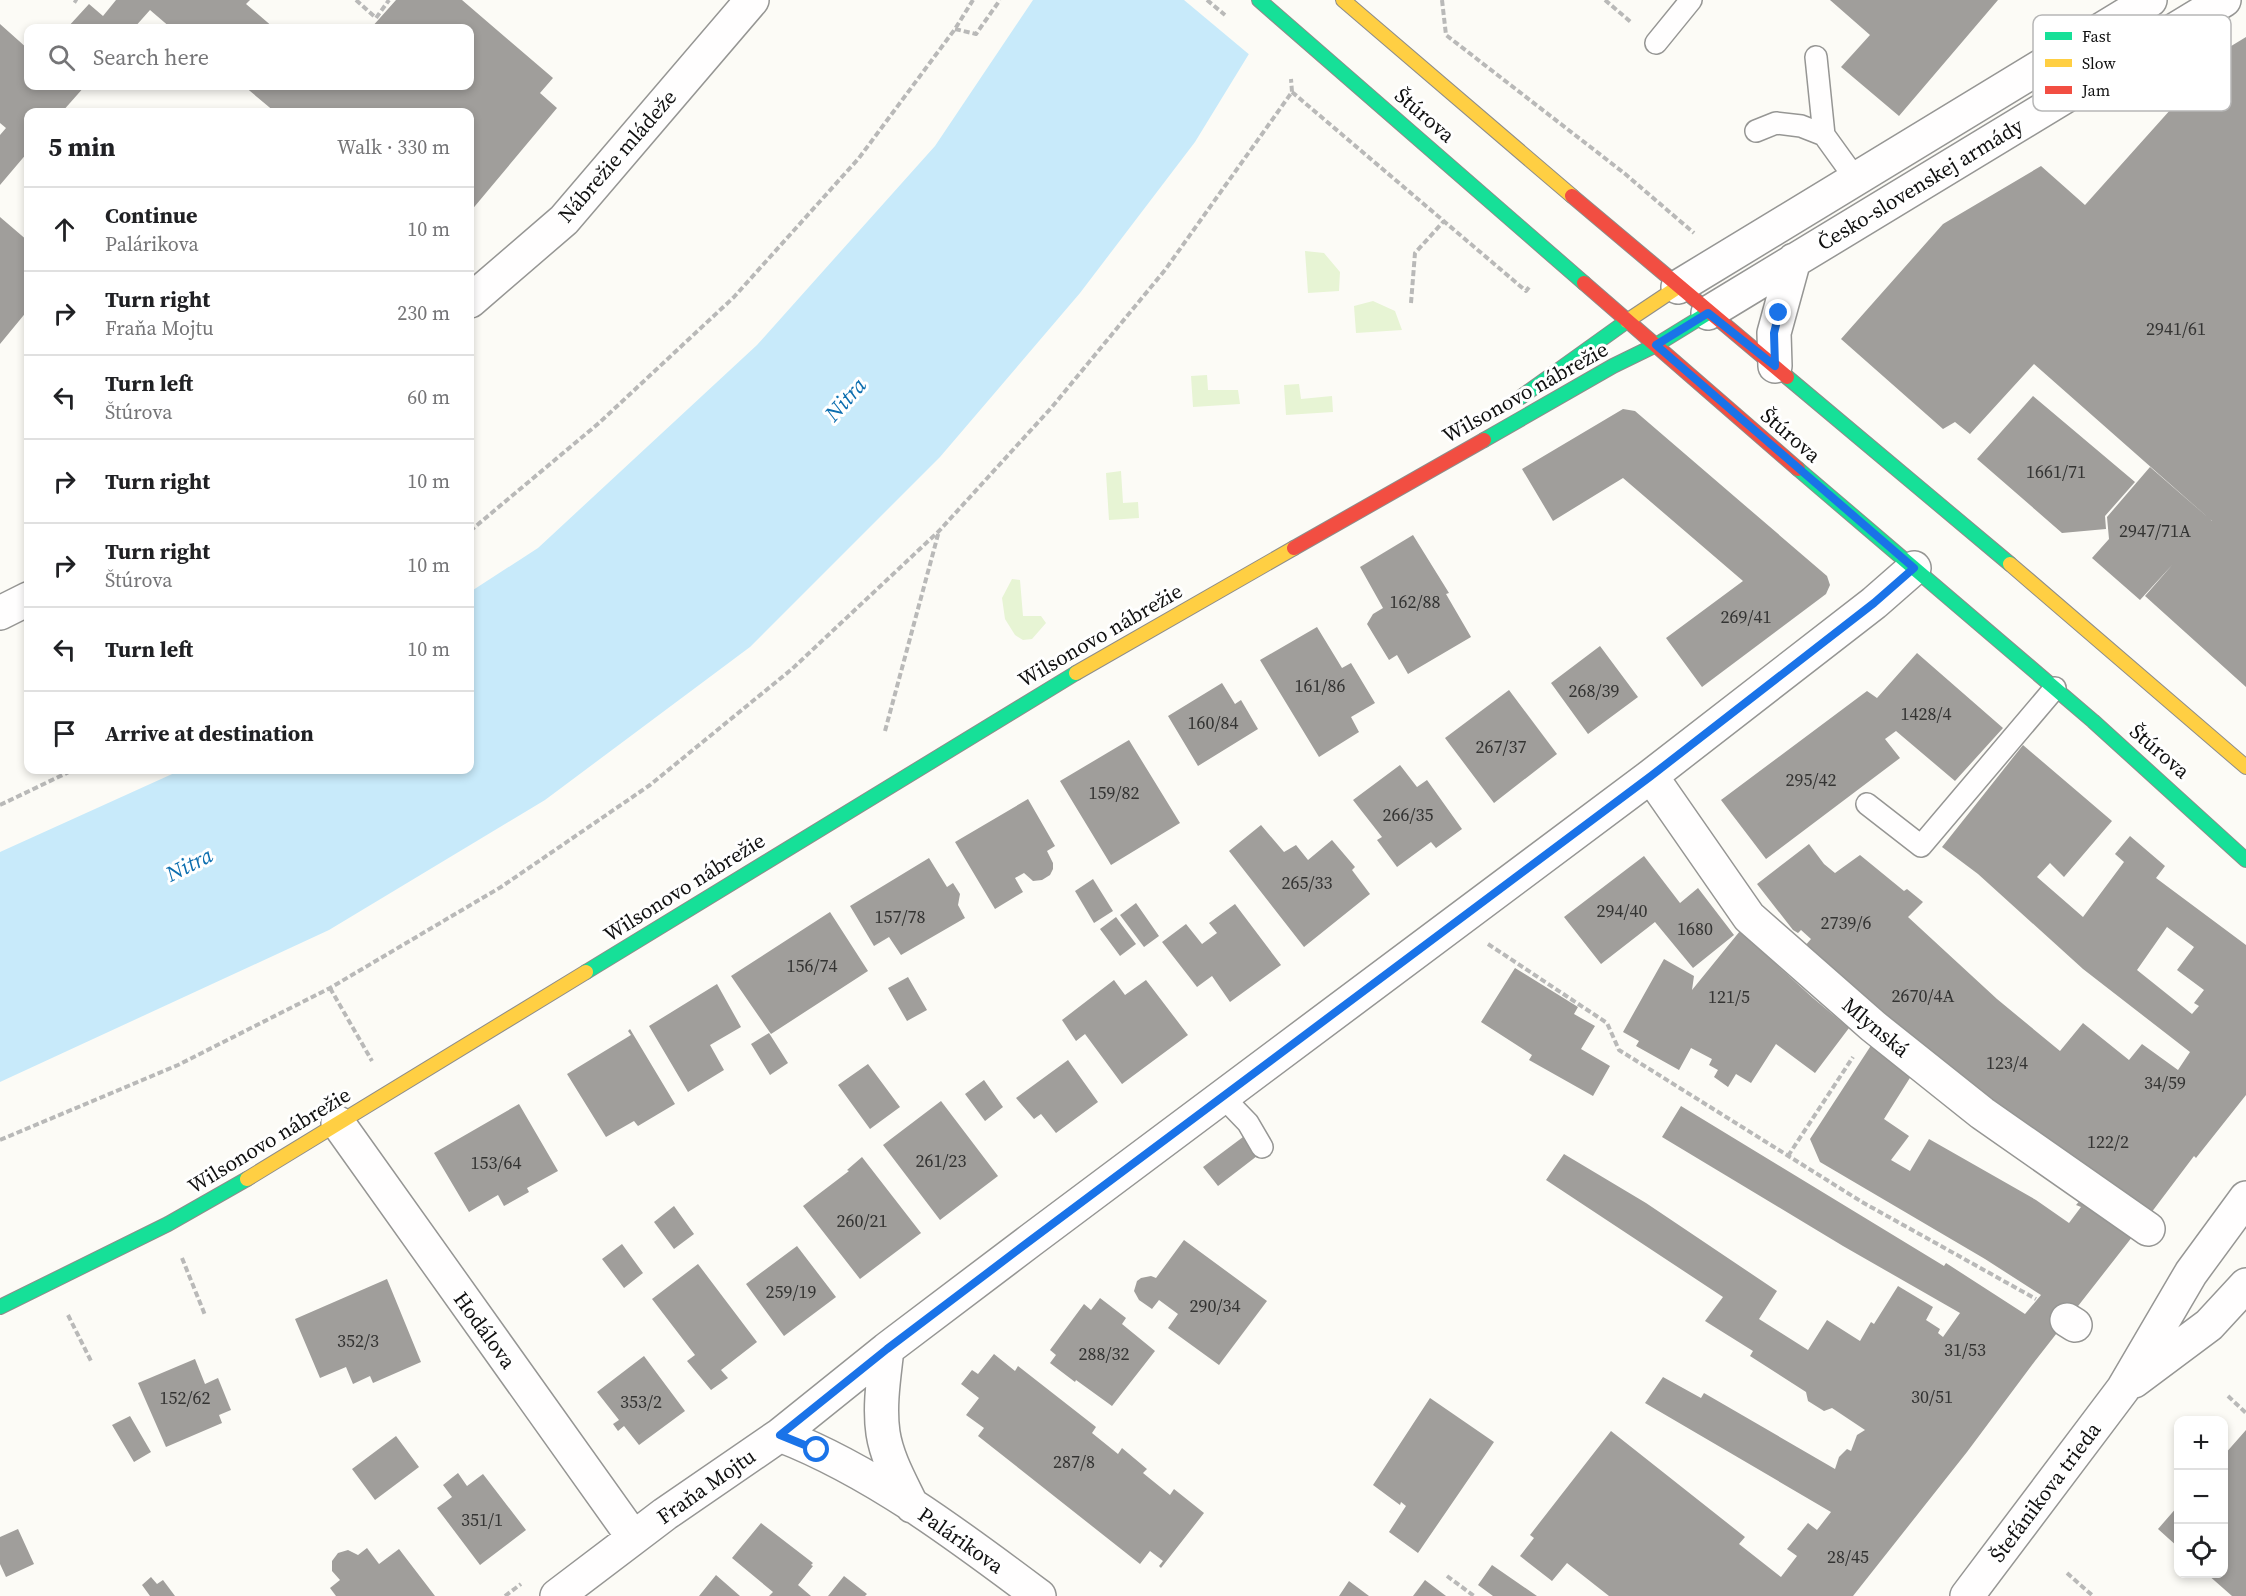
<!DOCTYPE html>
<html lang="en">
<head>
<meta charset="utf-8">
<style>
  body { margin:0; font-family:"Source Serif 4",serif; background:#f2f2f2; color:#202124 }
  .controls { position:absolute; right:18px; bottom:18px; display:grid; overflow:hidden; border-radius:12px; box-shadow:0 3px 9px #0003 }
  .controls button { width:54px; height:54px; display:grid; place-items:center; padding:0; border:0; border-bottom:2px solid #e0e0e0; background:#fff; color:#202124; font:30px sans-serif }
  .stop { position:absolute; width:18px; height:18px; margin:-14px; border:4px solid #1a73e8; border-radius:50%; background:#fff }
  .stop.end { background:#1a73e8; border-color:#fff; box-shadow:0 2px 6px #0008 }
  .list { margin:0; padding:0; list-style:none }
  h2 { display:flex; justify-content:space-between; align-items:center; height:78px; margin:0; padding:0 24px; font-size:26px }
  h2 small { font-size:20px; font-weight:400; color:#757577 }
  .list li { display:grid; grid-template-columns:39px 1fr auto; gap:18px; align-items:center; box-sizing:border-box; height:84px; padding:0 24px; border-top:2px solid #e0e0e0 }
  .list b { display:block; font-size:22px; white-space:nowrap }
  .list p { margin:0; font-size:20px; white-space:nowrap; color:#757577 }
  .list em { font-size:20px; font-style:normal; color:#757577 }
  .icon { flex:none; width:33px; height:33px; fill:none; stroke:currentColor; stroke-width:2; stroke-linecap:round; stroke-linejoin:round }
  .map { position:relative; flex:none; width:2246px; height:1596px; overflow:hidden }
  .search { position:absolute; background:#fff; box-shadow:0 3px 9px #0003; left:24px; top:24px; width:450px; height:66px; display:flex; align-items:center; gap:15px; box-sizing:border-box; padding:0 21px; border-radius:12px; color:#757577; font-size:22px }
  .panel { position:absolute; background:#fff; box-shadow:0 3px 9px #0003; left:24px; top:108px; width:450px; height:666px; border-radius:12px }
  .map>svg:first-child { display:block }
</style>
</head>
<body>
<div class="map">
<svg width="2246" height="1596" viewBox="0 0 2246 1596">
  <rect width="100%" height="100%" fill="#fcfbf6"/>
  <path fill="#e7f4d4" d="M1305,251L1324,253L1340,272L1339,291L1308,293Z
    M1373,301L1395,311L1402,330L1356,333L1354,306Z
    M1207,375L1208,390H1238L1240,404L1193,407L1191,376Z
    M1299,384L1301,399L1332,396L1333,412L1286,415L1284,385Z
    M1121,471L1123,503L1138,502L1139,518L1109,520L1106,473Z
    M1012,579L1020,580L1023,616H1041L1046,623L1032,639L1023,640L1015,635L1005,619L1002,598Z"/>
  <path fill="#c8eafa" d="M1033,0H1282L1195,142L1080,293L940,457L750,647L545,800L329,930L0,1082V852L181,770H470V592L538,548L757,345L935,146Z"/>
  <path fill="#fcfbf6" d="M1184,0H1285L1251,56Z"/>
  <path fill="#a09e9b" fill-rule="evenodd" d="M116,0H250L246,4L274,28H171L150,10L134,28H67L89,4L103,16Z
    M396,0H462L553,78L540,93L557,108L470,212V112H275L244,86H470V28H371Z
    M1830,0H1998L1899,116L1841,67L1870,35Z
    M0,24L28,49V86H85L62,112H28V152L0,185V135L6,128L0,123Z
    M2246,37V687L2145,596L2173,564L2140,600L2092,558L2109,539L2107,517L2150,467L2212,521L2034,364L1970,434L1955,422L1943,429L1841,339L1943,224L2041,166L2085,205L2223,51Z
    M0,217L28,241V310L0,344Z
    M2033,396L2135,482L2105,516L2106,529L2062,533L1977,459Z
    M1623,409L1635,411L1827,576L1830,585L1826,594L1702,687L1666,638L1743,581L1623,478L1553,521L1522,469Z
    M1413,535L1449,593L1446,594L1471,637L1408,674L1397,655L1389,660L1367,624L1373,614L1383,608L1360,567Z
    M1317,627L1342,668L1351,663L1375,703L1351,717L1359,732L1319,757L1260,660Z
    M1600,646L1638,697L1588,734L1551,683Z
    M1917,653L2003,728L1955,781L1896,731L1885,739L1900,758L1766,859L1721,800L1867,691L1877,698Z
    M1222,683L1235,704L1241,700L1258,729L1198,766L1168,716Z
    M1509,690L1557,754L1494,803L1445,738Z
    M1129,740L1180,823L1111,865L1060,781Z
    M2023,745L2112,821L2064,877L2050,863L2037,877L2083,917L2124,862L2115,854L2130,836L2165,866L2156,878L2246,945V1095L2196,1158L2194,1156L2148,1217L2019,1126L1804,947L1811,939L1801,930L1798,933L1793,930L1757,884L1809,844L1824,864L1835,873L1860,855L1904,891L1907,889L1923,902L1908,917L1997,999L2060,1051L2083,1023L2129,1060L2142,1044L2178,1070L2190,1052L2083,969L1978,874L1942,847ZM2167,927L2194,947L2177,970L2204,990L2194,1003L2199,1006L2192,1014L2137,970Z
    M1400,765L1417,787L1427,780L1462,829L1436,848L1431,842L1397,867L1377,840L1382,837L1353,800Z
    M1028,799L1055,846L1047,851L1053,863V869L1050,875L1042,880L1033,881L1024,873L1015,878L1023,892L995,909L955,842Z
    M1261,825L1284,852L1296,845L1308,860L1332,840L1355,867L1352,870L1370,894L1304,947L1229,851Z
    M1644,856L1680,903L1698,888L1734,935L1693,968L1655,922L1601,964L1564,917Z
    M929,858L947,887L953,883L960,894L958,905L965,918L901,955L889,937L874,946L850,906Z
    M1093,879L1113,911L1094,923L1075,891Z
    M1136,903L1159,936L1144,947L1120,915Z
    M1235,904L1281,965L1230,1002L1212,976L1197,987L1162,942L1186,924L1202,944L1217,933L1209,923Z
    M830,912L868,971L771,1034L731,976Z
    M1116,917L1136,944L1120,956L1100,929Z
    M1740,931L1813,998L1849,1028L1815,1073L1776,1044L1751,1083L1736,1074L1728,1087L1714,1077L1718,1070L1709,1065L1712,1059L1691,1048L1679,1070L1636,1046L1639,1041L1623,1032L1664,959L1694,976L1692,990Z
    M1515,968L1578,1007L1574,1014L1595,1026L1581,1049L1610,1066L1593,1096L1529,1060L1532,1055L1481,1022Z
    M908,977L927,1010L907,1021L888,988Z
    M1114,980L1125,995L1146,980L1188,1035L1122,1084L1085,1034L1076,1041L1062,1020Z
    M717,984L741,1027L710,1045L724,1070L688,1092L649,1026Z
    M630,1029L675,1104L638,1126L634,1121L606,1137L567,1074L631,1035L628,1031Z
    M769,1033L788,1063L770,1075L751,1044Z
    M1872,1044L1913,1073L1884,1119L1909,1136L1891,1160L1910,1171L1929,1139L2036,1200L2069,1223L2081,1207L2076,1205L2084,1196L2136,1232L2035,1361L1967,1452L1853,1596H1609L1567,1563L1552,1581L1520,1556L1534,1538L1530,1535L1611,1431L1745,1537L1739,1544L1781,1577L1797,1556L1787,1549L1808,1523L1817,1530L1831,1512L1645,1403L1663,1377L1701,1398L1704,1393L1835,1469L1839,1457L1847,1449L1851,1451L1857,1435L1865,1430L1832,1408L1824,1411L1808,1401L1806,1392L1750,1356L1753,1351L1705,1321L1723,1297L1546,1180L1564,1154L1646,1203L1777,1291L1759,1319L1808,1350L1827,1320L1860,1341L1871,1322L1874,1324L1898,1286L1933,1307L1926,1320L1940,1329L1938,1333L1943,1337L1960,1313L1843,1246L1662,1137L1681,1106L1944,1266L1946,1263L2025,1314L2041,1295L1985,1259L1820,1162L1810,1139Z
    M1068,1060L1098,1102L1056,1133L1041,1114L1034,1119L1016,1098Z
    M868,1064L900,1107L870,1129L838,1085Z
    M984,1080L1003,1107L985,1121L965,1094Z
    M941,1101L998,1176L940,1220L883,1145Z
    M519,1104L558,1171L527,1188L529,1192L504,1206L498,1195L469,1212L434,1153Z
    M1243,1137L1257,1156L1218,1186L1203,1167Z
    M862,1157L921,1233L860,1279L803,1206L849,1171L847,1170Z
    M674,1206L694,1234L674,1249L654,1222Z
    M1184,1240L1267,1301L1219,1365L1168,1328L1178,1314L1159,1300L1152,1309L1139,1300L1134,1291L1137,1281L1141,1278L1151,1276L1156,1278Z
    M622,1244L643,1273L624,1288L602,1259Z
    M797,1246L836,1297L784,1336L746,1284Z
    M698,1264L757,1342L721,1370L728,1378L711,1390L687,1361L695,1355L652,1299Z
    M387,1279L421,1362L373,1383L370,1376L353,1384L346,1367L320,1378L295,1319Z
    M1100,1298L1126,1318L1122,1324L1155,1351L1112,1406L1076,1380L1075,1382L1050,1363L1056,1355L1050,1350L1084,1304L1091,1310Z
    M994,1354L1015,1371L1018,1366L1096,1427L1092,1433L1118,1454L1122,1448L1147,1469L1143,1473L1170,1495L1174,1489L1204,1513L1161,1568L1159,1566L1163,1561L1150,1551L1140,1564L978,1436L984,1428L966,1415L979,1398L961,1384L972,1370L978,1374Z
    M644,1356L685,1411L639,1445L624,1426L618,1431L613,1424L619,1420L597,1392Z
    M195,1359L205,1384L218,1378L231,1410L219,1415L222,1423L166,1447L138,1383Z
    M1430,1398L1494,1442L1418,1553L1389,1532L1406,1506L1401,1502L1400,1505L1373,1485Z
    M130,1416L151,1452L134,1462L112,1425Z
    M2246,1430V1596H2232L2207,1574H2224V1455Z
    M396,1436L419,1467L375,1500L352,1469Z
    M458,1473L467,1486L483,1474L526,1530L480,1565L437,1508L452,1497L443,1485Z
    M2178,1506V1547L2158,1529Z
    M761,1523L813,1563L811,1565L813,1566L798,1585L811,1596H769L773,1592L732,1558Z
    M18,1529L34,1564L6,1577L0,1564V1537Z
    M367,1548L379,1564L399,1549L435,1596H336L330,1588L340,1580L332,1571V1561L338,1553L348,1550L358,1555Z
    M1492,1565L1537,1596H1493L1478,1585Z
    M716,1575L740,1596H699Z
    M844,1576L867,1594L865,1596H828Z
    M151,1577L157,1584L163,1580L175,1596H150L142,1585Z
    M1425,1580L1446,1596H1413Z
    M1349,1581L1369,1596H1339Z"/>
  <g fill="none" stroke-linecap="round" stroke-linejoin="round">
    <defs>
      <path id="lane" d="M1656,43L1691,0
        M1816,57L1824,135L1855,178
        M1756,131L1776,123L1801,126L1824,135
        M1867,804L1921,846L2055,688
        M1222,1096L1248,1123L1262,1147"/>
      <path id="street" d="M1678,287L2150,0
        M470,301L564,220L752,0
        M1708,313L2224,0
        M1775,366L1774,333L1794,260
        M0,613L28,599
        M1651,776L1749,917L1873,1026L1982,1113L2148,1229
        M338,1123L633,1537
        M2067,1320L2075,1325
        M887,1349C884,1376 879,1406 883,1433C887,1459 901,1483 912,1506
        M2134,1381L2209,1325L2246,1285
        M780,1435C873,1471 959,1536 1039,1596
        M557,1596L665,1514L780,1435L887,1349L1031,1240L1651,776L1874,603L1914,568
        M1967,1596L2123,1389L2191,1273L2246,1198"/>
      <path id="fast" d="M1259,0L1584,283
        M1656,345L1708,313
        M1787,377L2010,564
        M1521,397L1627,321
        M1484,440L1613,366L1656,345
        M1798,469L2093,721L2246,860
        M586,972L1076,673
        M0,1307L168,1224L247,1179"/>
      <path id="slow" d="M1343,0L1572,196
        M1627,321L1678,287
        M2010,564L2246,767
        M1076,673L1294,548
        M247,1179L586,972"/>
      <path id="jam" d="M1572,196L1787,377
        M1584,283L1798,469
        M1294,548L1484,440"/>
    </defs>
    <use href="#lane" stroke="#969694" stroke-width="24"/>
    <use href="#street" stroke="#969694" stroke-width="36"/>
    <use href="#fast" stroke="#8d8c8a" stroke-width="16"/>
    <use href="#slow" stroke="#8d8c8a" stroke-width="16"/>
    <use href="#jam" stroke="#8d8c8a" stroke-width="16"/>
    <path stroke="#b9b9b8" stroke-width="4" stroke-dasharray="6 3" stroke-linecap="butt" d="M74,0L77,2
      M356,0L376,18L389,0
      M1207,0L1225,15
      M1442,0L1446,35L1624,173L1694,233
      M1605,0L1632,23
      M955,29L976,34L1000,0
      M1292,92L1526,291L1530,286
      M1411,303L1415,253L1444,221
      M470,531L599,423L734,297L859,158L955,29L973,0
      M885,731L939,531
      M0,805L73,770
      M1488,944L1607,1023L1619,1050L1862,1202L2036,1299
      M330,988L372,1061
      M0,1140L178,1065L330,988L501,887L650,785L792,669L939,531L1052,407L1165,270L1292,92L1291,79
      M1788,1156L1853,1057
      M182,1258L205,1315
      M68,1315L92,1363
      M2228,1396L2246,1413
      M2067,1573L2093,1596
      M1447,1576L1474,1596
      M505,1596L521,1584"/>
    <use href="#lane" stroke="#fffefe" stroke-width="21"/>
    <use href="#street" stroke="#fffefe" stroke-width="33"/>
    <use href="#fast" stroke="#16e098" stroke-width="14"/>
    <use href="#slow" stroke="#ffcf43" stroke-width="14"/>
    <use href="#jam" stroke="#f24e42" stroke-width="14"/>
  </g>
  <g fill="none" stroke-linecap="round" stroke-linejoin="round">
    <path stroke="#1a73e8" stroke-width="8" d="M817,1450L780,1435L887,1349L1031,1240L1651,776L1874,603L1914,568L1656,345L1708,313L1775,366L1774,333L1779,313"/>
  </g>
  <g text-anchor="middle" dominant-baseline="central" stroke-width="6" stroke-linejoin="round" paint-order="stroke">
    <g font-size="18" fill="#343433">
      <text x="2176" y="328">2941/61</text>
      <text x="2056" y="471">1661/71</text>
      <text x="2155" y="530">2947/71A</text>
      <text x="1415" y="601">162/88</text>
      <text x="1746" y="616">269/41</text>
      <text x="1320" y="685">161/86</text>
      <text x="1594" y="690">268/39</text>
      <text x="1926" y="713">1428/4</text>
      <text x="1213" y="722">160/84</text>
      <text x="1501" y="746">267/37</text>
      <text x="1811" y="779">295/42</text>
      <text x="1114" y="792">159/82</text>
      <text x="1408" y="814">266/35</text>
      <text x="1307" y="882">265/33</text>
      <text x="1622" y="910">294/40</text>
      <text x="900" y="916">157/78</text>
      <text x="1846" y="922">2739/6</text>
      <text x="1695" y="928">1680</text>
      <text x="812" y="965">156/74</text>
      <text x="1923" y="995">2670/4A</text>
      <text x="1729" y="996">121/5</text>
      <text x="2007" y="1062">123/4</text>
      <text x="2165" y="1082">34/59</text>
      <text x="2108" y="1141">122/2</text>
      <text x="941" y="1160">261/23</text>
      <text x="496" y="1162">153/64</text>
      <text x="862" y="1220">260/21</text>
      <text x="791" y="1291">259/19</text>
      <text x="1215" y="1305">290/34</text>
      <text x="358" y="1340">352/3</text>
      <text x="1965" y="1349">31/53</text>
      <text x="1104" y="1353">288/32</text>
      <text x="1932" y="1396">30/51</text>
      <text x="185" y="1397">152/62</text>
      <text x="641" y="1401">353/2</text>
      <text x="1074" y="1461">287/8</text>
      <text x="482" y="1519">351/1</text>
      <text x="1848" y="1556">28/45</text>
    </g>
    <g font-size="21" fill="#101010" stroke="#fff">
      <text transform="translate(1425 115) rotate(41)">Štúrova</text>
      <text transform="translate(617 156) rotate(-49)">Nábrežie mládeže</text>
      <text transform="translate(1920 184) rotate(-31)">Česko-slovenskej armády</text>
      <text transform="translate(1525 392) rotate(-29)">Wilsonovo nábrežie</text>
      <text transform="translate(1791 435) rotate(41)">Štúrova</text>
      <text transform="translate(1100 635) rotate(-30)">Wilsonovo nábrežie</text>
      <text transform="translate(2160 751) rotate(41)">Štúrova</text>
      <text transform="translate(684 887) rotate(-32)">Wilsonovo nábrežie</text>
      <text transform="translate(1876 1027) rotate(40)">Mlynská</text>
      <text transform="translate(269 1140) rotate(-31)">Wilsonovo nábrežie</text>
      <text transform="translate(485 1330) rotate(54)">Hodálova</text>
      <text transform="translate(706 1486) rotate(-35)">Fraňa Mojtu</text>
      <text transform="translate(2045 1492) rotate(-53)">Štefánikova trieda</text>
      <text transform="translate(961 1540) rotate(35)">Palárikova</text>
    </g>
    <g font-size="22" font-style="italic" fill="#0c6eaf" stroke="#fff">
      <text transform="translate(845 399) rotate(-48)">Nitra</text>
      <text transform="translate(189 864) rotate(-27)">Nitra</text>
    </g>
  </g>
  <rect x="2033" y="15" width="198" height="96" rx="9" fill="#fff" stroke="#b7b7b7" stroke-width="1.5"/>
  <rect x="2045" y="32" width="27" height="8" fill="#16e098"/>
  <rect x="2045" y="59" width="27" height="8" fill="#ffcf43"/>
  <rect x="2045" y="86" width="27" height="8" fill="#f24e42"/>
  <g font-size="16" fill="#101010">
    <text x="2082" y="42">Fast</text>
    <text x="2082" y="69">Slow</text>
    <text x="2082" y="96">Jam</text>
  </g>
</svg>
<div class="controls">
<button>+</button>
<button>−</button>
<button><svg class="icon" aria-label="locate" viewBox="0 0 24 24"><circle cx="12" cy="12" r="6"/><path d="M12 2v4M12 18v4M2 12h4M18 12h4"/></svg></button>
</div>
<div class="stop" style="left:817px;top:1450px"></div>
<div class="stop end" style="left:1779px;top:313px"></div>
<div class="search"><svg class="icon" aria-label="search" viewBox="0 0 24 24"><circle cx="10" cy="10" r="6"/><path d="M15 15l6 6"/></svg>Search here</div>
<section class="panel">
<h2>5 min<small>Walk · 330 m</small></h2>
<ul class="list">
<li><svg class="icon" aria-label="ahead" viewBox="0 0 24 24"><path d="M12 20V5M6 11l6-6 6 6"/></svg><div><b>Continue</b><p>Palárikova</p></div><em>10 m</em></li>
<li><svg class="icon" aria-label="right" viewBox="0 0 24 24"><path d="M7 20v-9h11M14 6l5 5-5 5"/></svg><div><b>Turn right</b><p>Fraňa Mojtu</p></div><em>230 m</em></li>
<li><svg class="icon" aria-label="left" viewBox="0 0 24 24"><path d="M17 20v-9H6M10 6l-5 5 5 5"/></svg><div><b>Turn left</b><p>Štúrova</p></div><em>60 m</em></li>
<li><svg class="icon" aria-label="right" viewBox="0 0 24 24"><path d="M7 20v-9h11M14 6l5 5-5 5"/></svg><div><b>Turn right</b></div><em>10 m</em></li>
<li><svg class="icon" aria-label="right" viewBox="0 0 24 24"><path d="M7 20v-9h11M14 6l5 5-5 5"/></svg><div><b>Turn right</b><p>Štúrova</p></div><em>10 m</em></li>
<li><svg class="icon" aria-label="left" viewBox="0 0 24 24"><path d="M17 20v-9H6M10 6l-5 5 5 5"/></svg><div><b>Turn left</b></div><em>10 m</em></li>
<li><svg class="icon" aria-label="arrive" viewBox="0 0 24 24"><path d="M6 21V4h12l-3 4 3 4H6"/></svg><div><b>Arrive at destination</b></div></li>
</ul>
</section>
</div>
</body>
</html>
